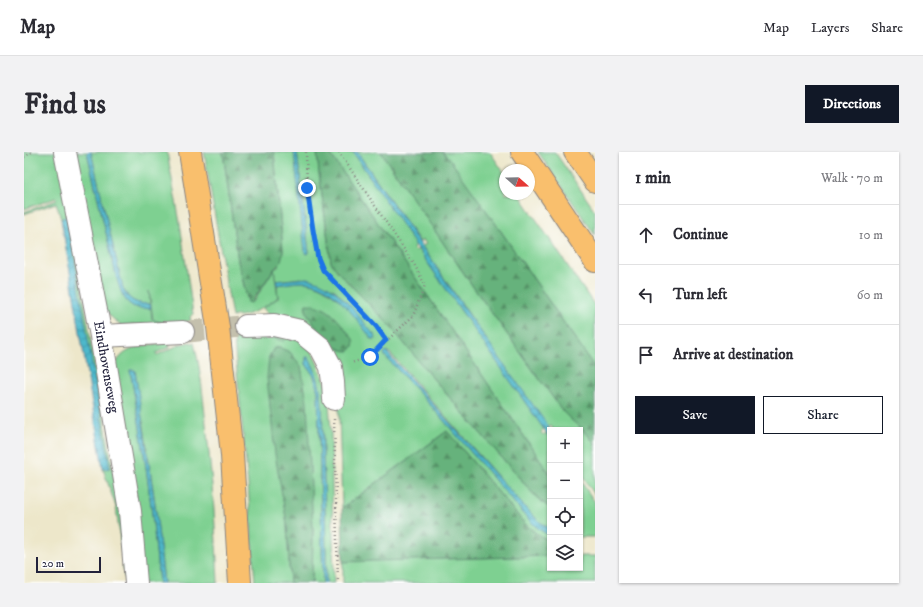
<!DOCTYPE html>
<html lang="en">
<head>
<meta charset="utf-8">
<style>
  body { margin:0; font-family:"IM FELL DW Pica",serif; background:#f2f2f3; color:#2b2b33 }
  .controls { position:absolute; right:12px; bottom:12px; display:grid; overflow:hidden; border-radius:0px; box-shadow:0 1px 3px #0004 }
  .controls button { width:36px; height:36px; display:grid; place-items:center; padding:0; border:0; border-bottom:1px solid #e1e1e2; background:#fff; color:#2b2b33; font:20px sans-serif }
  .compass { position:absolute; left:475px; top:12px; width:36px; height:36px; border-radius:50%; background:#fff; box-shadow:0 1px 3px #0004; rotate:110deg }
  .scale { position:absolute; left:12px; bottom:10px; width:65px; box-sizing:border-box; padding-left:4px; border:2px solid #22223b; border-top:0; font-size:11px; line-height:14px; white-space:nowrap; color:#22223b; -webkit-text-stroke:3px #fff; paint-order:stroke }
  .stop { position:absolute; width:12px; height:12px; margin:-9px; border:3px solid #1a73e8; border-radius:50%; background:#fff }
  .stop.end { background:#1a73e8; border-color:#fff; box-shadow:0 1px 4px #0008 }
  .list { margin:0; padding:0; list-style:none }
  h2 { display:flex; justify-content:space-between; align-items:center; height:52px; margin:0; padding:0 16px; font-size:17px }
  h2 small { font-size:13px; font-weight:400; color:#7c7c81 }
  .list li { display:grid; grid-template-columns:26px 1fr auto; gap:12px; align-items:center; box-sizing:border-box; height:60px; padding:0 16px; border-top:1px solid #e1e1e2 }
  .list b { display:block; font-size:15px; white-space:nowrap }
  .list em { font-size:13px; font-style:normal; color:#7c7c81 }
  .actions { display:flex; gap:8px; padding:12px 16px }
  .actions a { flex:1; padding:9px 0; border:1px solid #111827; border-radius:0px; text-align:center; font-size:14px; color:#111827 }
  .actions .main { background:#111827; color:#fff }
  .icon { flex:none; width:22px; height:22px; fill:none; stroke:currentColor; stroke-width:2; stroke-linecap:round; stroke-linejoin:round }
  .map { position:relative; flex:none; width:571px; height:431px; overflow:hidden; border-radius:0px }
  header { display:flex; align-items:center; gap:24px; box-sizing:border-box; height:56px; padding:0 20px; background:#fff; border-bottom:1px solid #e1e1e2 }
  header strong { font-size:19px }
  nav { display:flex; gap:22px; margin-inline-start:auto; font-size:14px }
  .intro { display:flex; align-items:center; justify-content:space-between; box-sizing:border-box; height:96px; padding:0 24px }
  h1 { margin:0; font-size:28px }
  .button { padding:10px 18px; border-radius:0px; background:#111827; color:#fff; font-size:14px; font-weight:700 }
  main { display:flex; gap:24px; padding:0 24px }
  aside { flex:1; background:#fff; border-radius:0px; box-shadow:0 1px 3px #0004 }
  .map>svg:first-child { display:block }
</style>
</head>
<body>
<header>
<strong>Map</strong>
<nav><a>Map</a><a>Layers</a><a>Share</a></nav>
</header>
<div class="intro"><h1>Find us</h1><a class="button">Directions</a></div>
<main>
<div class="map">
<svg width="571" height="431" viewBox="0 0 571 431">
  <defs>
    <pattern id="forest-firs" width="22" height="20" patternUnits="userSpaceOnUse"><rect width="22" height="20" fill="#66b27b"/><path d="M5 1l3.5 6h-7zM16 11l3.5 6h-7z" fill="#549066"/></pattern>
    <pattern id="water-waves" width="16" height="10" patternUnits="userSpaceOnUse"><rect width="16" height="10" fill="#4eb8cb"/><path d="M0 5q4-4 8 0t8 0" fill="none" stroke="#4095a6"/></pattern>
  </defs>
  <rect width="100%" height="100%" fill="#fff"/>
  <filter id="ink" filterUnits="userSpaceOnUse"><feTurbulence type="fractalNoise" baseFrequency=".025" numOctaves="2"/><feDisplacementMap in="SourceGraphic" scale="8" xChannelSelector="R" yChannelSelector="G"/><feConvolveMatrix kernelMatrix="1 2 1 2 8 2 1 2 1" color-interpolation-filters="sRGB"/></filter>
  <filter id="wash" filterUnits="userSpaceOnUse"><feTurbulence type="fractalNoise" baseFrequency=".012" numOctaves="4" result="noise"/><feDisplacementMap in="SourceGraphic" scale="16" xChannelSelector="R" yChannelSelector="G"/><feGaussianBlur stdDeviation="0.9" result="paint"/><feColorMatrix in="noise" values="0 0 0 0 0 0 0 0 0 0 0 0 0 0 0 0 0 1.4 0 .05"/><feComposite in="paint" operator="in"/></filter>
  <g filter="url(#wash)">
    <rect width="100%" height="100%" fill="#ede7ca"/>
    <path fill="#7ed091" stroke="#507966" d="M0,0H35L108,431H101L92,355L79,317L86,316L42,65L37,67L32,51L0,62V60L33,48L32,46L0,57Z
      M46,0H63L92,123C97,142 102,160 127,156L128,168L143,172L96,173L86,164L79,154Z
      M67,0H143L156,71L169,162L166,165L167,169H165V171H142L129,168L125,139L126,152C112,152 105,149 99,136Z
      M180,0H199L214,109L224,150L230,149L250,117L254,145C243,155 224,165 210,164V165H208Z
      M250,0H270L282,102L285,101L273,0H293L295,21L307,110L314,120L366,174L412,230L512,345L526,356V377L517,371L504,359L366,201L362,199L360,201L361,204L409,256L506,369L515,377L526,384V389L513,382L501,372L423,279L318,356L314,233L310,206L245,163L239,156L254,146L253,133C261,132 269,130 277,130C306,130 334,167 352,186L318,145L311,138L277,126L252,129L250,117L254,115L259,98Z
      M305,0H329L392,93L389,96L391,99L394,97L520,277L517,280L519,283L522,281L526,286V322Z
      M333,0H357L452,139L540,261L565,284L571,293V343L556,321V278H526L529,277L527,273L524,274L511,258L398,94L402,92L399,88L396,90Z
      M419,0H466L481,22V42H495L571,154V216L474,75Z
      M514,0H531L571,59V83Z
      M239,178L284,190L304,236L307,279L310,431H302C302,389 301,347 299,305C298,276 301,229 284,205L282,206V212L290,224L294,240L299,431H288L289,376L256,196H250L245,205L263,372L266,431H231L224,332L211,200L210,184L215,185V183H236L260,189L246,184Z
      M145,190L146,195L132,201L133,203L157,192L167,190V191H170C177,218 179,245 182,272C188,325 192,378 194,431H140L132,359L120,274L106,218C119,289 129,359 135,431H118L90,215C100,192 123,194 145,190Z
      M556,328L571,350V385H556Z
      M526,404V416H556V404H571V431H319V410L324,409Z"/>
    <path fill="url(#forest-firs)" stroke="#446a5b" d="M199,0H250L259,98C258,107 257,112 250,117L227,151L224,150L214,109Z
      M293,0H305L526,322V356L512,345L412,230L366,174L314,120L307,110L295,21Z
      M357,0H419L427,9L474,75L571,216V293L565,284L540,261L452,139Z
      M282,152C307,153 315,170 329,187C331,192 329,196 325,199C319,199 315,197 311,194C303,188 277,161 282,152Z
      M250,196H256L266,200L277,214L283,250L289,376L288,431H266L263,372L251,302L243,226L245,205Z
      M423,279L501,372L513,382L526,389V404L319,410L318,356Z"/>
    <path fill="url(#water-waves)" stroke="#386d83" d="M63,0H67L99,136C105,149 112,152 126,152L127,156C102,160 97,142 92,123Z
      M270,0H273L285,101L283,102L281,101Z
      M329,0H333L445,163L524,274L526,278V286L394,97Z
      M43,64L86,316L79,317L37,67Z
      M283,126C316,134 330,159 351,184L352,187H348C330,165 309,130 277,130C269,130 261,132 253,133L252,129Z
      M362,199L504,359L517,371L526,377V384L515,377L506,369L409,256L361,204L360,201Z
      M282,205H284C302,230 298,275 299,305C301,347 302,389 302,431H299L294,240L290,224L282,212Z
      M106,218H111L132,359L140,431H135C129,359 119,288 106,218Z"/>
  </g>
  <g filter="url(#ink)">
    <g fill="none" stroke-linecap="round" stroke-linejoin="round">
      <path stroke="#c4c0ad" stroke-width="22" stroke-dasharray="22 11" stroke-linecap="butt" d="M159,180L222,174"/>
      <defs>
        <path id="minor" d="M41,0L77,184L106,359L112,431
          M222,174L250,173L276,179L297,196L307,215L309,230L310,247
          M77,184L159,180"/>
        <path id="highway" d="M166,0L194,175L208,303L216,431
          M498,0L571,109
          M551,0L571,29"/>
      </defs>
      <use href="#minor" stroke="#888482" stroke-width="24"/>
      <use href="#highway" stroke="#888482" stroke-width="24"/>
      <path stroke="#888482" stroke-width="2.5" stroke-dasharray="1 3" stroke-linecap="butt" d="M282,0L283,36L289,78L294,105L299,118L352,174L363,188
        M315,0L390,112L401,133L389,164L346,205L327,211
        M0,5L8,0
        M310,267L314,431"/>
      <use href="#minor" stroke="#fff" stroke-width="22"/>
      <use href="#highway" stroke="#f9bf6d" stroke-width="22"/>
    </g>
  </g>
  <g fill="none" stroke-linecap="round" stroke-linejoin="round" filter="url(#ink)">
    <path stroke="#1a73e8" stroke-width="5" d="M283,36L289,78L294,106L299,118L352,174L362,188L346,205"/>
  </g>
  <g text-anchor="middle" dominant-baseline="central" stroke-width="4" stroke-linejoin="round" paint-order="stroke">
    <g font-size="14" fill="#22223b" stroke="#fff">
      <text transform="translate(82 215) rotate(80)">Eindhovenseweg</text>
    </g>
  </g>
</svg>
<div class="controls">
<button>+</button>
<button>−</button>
<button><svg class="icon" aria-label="locate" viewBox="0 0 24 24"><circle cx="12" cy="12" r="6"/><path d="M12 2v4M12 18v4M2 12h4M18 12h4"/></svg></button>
<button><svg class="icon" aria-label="layers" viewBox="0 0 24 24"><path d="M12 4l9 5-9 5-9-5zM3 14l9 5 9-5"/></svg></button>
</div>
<svg class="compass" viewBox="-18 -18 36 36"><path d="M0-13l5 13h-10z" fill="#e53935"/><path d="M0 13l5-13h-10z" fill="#7c7c81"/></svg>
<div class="scale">20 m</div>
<div class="stop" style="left:346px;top:205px"></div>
<div class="stop end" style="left:283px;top:36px"></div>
</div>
<aside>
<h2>1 min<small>Walk · 70 m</small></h2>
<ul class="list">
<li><svg class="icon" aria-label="ahead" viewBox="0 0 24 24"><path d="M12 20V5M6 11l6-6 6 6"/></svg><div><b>Continue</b></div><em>10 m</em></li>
<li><svg class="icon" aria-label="left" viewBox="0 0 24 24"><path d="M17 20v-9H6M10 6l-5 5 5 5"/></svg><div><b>Turn left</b></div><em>60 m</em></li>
<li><svg class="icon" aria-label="arrive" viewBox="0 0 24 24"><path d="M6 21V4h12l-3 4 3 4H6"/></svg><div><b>Arrive at destination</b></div></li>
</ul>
<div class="actions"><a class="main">Save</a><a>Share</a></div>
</aside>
</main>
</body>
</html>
